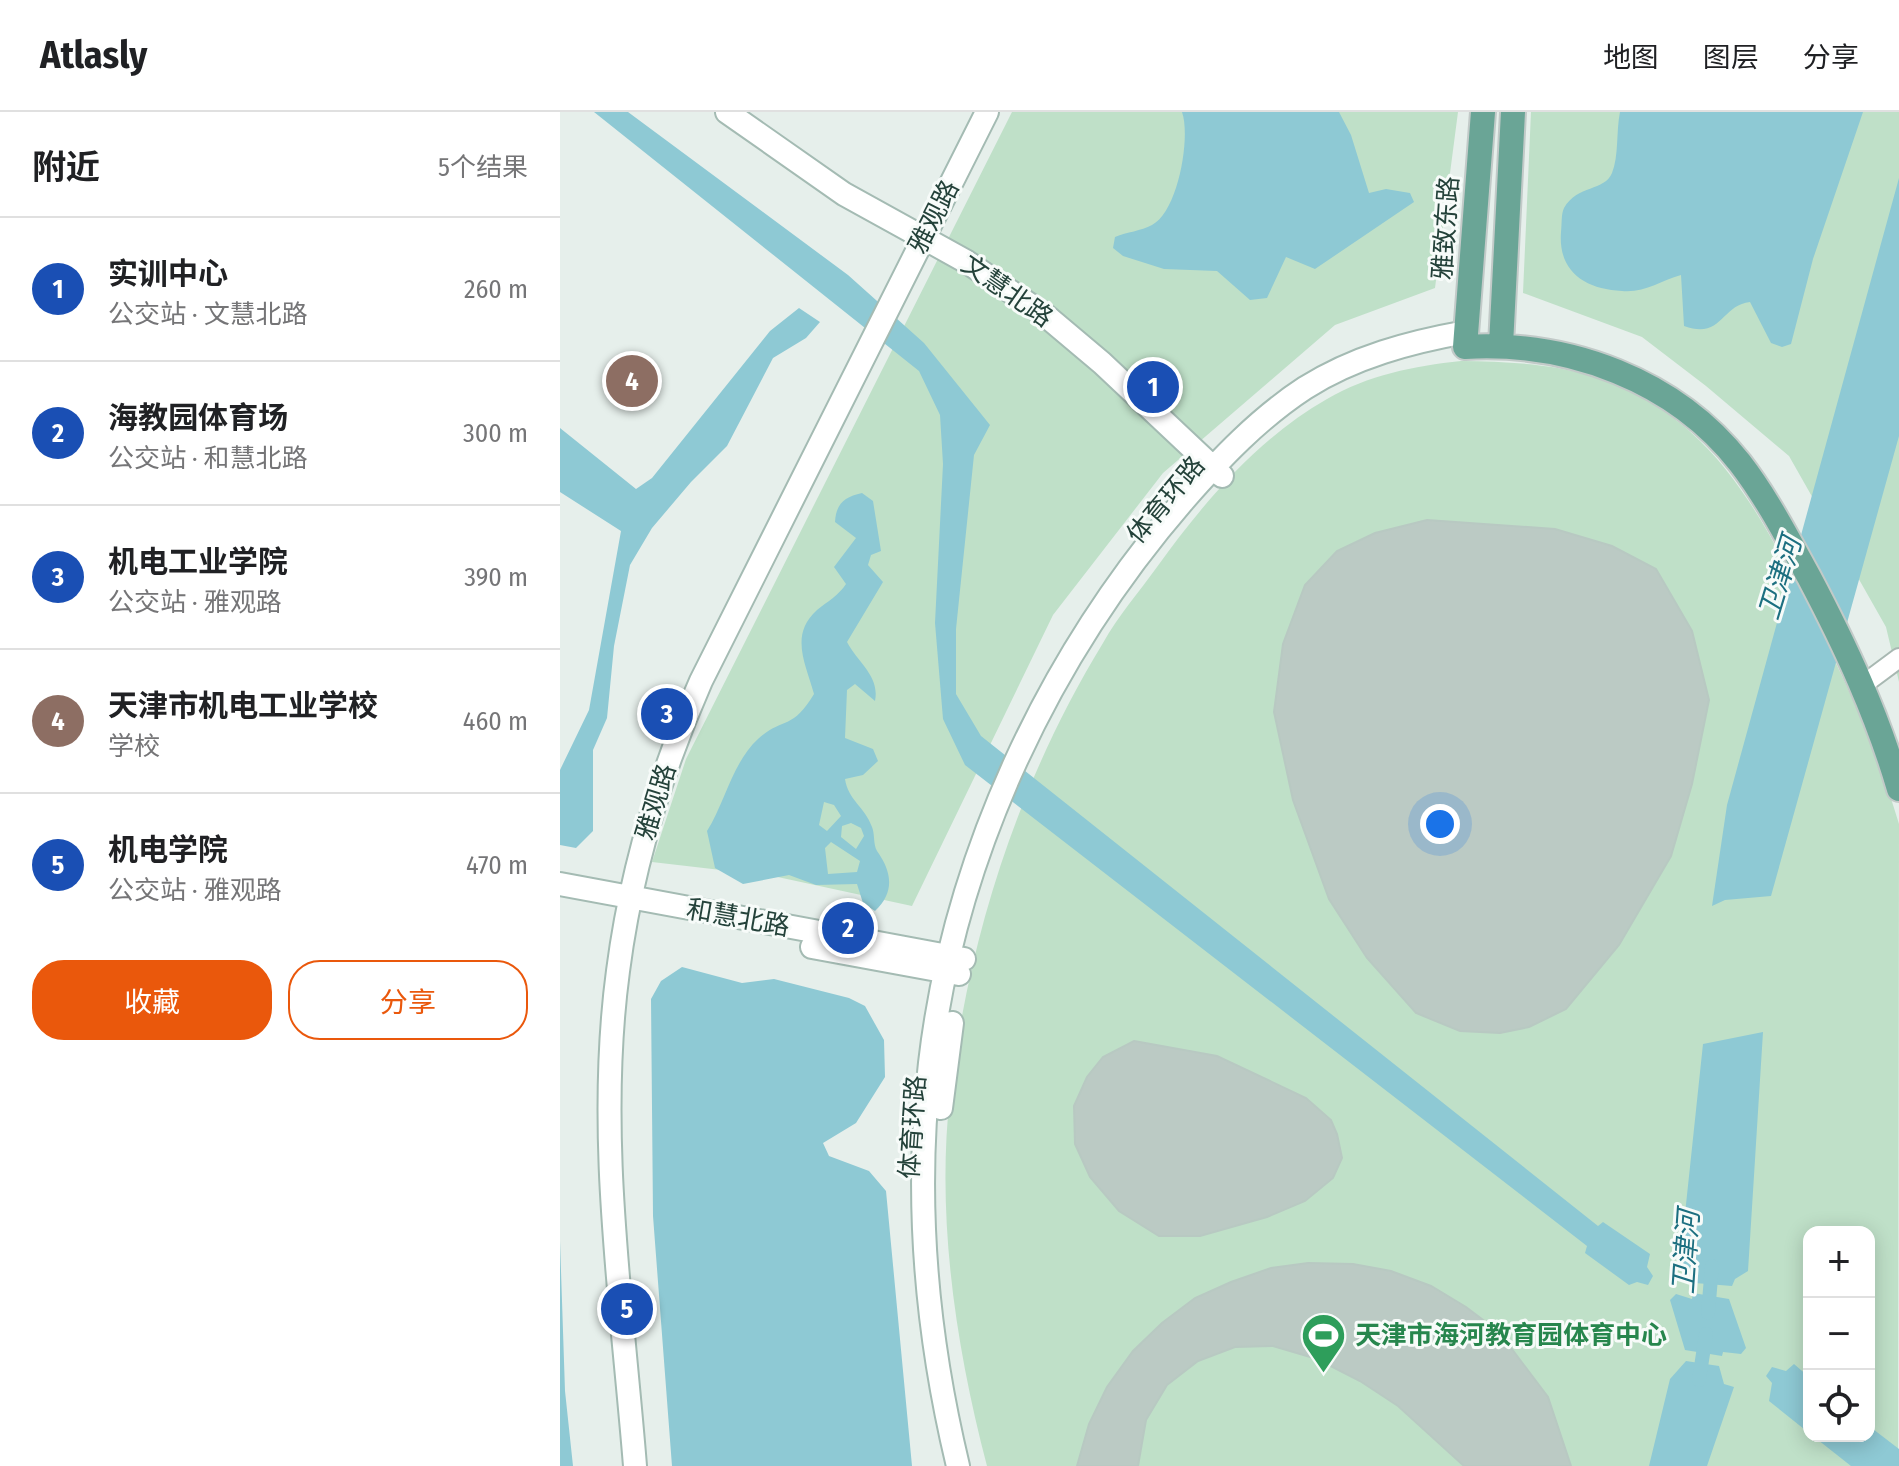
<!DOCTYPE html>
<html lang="zh">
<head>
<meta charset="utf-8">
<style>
  body { margin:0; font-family:"Fira Sans Condensed","Noto Sans SC",sans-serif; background:#f2f2f2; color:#202124 }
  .controls { position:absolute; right:24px; bottom:24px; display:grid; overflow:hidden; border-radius:16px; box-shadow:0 4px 20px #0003 }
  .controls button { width:72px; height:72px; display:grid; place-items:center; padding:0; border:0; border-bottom:2px solid #e0e0e0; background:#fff; color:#202124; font:40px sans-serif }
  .you { position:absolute; left:880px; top:712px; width:28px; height:28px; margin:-20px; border:6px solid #fff; border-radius:50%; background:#1a73e8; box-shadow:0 0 0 12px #1a73e833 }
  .badge { display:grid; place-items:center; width:52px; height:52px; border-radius:50%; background:#ea580c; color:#fff; font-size:26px; font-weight:700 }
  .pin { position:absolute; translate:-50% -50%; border:4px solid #fff; box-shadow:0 2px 8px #0006 }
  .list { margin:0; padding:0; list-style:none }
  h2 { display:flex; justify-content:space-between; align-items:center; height:104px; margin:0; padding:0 32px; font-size:34px }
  h2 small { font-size:26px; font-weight:400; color:#757577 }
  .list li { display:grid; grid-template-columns:52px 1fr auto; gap:24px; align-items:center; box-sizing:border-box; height:144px; padding:0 32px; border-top:2px solid #e0e0e0 }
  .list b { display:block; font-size:30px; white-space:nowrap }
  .list p { margin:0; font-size:26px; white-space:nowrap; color:#757577 }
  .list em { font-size:26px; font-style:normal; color:#757577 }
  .actions { display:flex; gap:16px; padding:24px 32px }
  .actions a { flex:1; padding:18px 0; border:2px solid #ea580c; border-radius:32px; text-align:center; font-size:28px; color:#ea580c }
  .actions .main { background:#ea580c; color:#fff }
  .icon { flex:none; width:44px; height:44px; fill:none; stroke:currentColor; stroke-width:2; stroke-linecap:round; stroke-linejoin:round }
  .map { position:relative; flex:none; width:1339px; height:1354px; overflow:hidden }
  header { display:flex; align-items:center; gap:48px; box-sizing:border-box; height:112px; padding:0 40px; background:#fff; border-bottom:2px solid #e0e0e0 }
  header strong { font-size:38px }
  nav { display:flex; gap:44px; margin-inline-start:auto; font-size:28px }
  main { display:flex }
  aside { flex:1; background:#fff }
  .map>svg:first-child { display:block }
</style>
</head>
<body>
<header>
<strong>Atlasly</strong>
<nav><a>地图</a><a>图层</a><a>分享</a></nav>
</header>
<main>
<aside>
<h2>附近<small>5个结果</small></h2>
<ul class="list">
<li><span class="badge" style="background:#1a4fb4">1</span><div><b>实训中心</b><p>公交站 · 文慧北路</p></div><em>260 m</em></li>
<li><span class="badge" style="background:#1a4fb4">2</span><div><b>海教园体育场</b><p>公交站 · 和慧北路</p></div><em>300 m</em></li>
<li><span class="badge" style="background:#1a4fb4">3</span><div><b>机电工业学院</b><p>公交站 · 雅观路</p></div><em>390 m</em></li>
<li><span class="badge" style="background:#8d6e63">4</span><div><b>天津市机电工业学校</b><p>学校</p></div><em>460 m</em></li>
<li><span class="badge" style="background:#1a4fb4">5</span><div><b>机电学院</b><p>公交站 · 雅观路</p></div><em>470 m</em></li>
</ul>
<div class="actions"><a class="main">收藏</a><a>分享</a></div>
</aside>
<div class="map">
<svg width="1339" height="1354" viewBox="0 0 1339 1354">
  <rect width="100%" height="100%" fill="#e6efeb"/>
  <path fill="#bfe0c8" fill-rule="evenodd" d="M452,0H898L875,176L775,213L603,361L493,503L352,794L213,764L92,750L126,647Z
    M971,0H1339V570L1326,515L1229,344L1146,274L1082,225L963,181Z
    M901,249C974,250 1035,254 1099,296C1168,340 1208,417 1244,488C1284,564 1314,629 1339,712L1338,1354H427C396,1236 376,1105 390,983C409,823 459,669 543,531C558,504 579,480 597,455C644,390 697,327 767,287C808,263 854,254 901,249ZM1249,1120H1309V1324H1249Z"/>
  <path fill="#8ec9d4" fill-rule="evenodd" d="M34,0H68L288,163L364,231L430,313L414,343L396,517V582L421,624L1038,1114L1043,1110L1090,1142L1087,1155L1093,1164L1088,1173L1077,1170L1069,1173L1025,1141L1027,1134L405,653L383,607L375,511L383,352L380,303L359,259Z
    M622,0H779L791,23L809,81L826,77L850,81L854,90L755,157L726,145L707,186L690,188L657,159L604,157L563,144L553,136L555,125C567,120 581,119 592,113C618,100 631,25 622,0Z
    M1060,0H1303L1253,147L1231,232L1222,235L1211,231L1190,190C1161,193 1162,228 1124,214L1121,163C1100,169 1085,181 1062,179C1025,177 998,160 1001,120C1002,112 1001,102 1004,96C1017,73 1045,79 1052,61C1059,44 1056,19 1060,0Z
    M1339,66V324L1211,784L1165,788L1152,794L1167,693Z
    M239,196L260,210L246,226L213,246L167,334L131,370L92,416L70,453L54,534L47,606L33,638V719L16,736L0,733V658L29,598L61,419L0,380V316L76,377L92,366L210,219Z
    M302,381L313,389L321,439L311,443L308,453L323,470L287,530C298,551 320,564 315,589L295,572L287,578L285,626L313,637L318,649L303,663L285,667C288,688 305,695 312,715C315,722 313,732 317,739C332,760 335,780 315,799L303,791L297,772L256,773L229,763L183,772L155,756L147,719C165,691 172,651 198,627C222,605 232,619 254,582C246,552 229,523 257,498C267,490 279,483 286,472L274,455L296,426L275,410C276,392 284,385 302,381ZM264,690L274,693L281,704L267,719L259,713ZM291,711L301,716L304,724L296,737L281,725L282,714ZM271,730L300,749L297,760L268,762L265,736Z
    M122,855L182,871L214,867L289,886L305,894L324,928L325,965L296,1011L263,1031L269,1044L309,1059L326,1079L352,1354H112L93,1104L91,887L101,869Z
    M1203,920L1188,1159L1175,1167L1172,1174L1135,1171L1134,1159L1120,1149L1143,932Z
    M0,1129L5,1279L13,1354H0Z
    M1133,1181L1169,1187L1186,1236L1181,1242L1163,1240L1162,1244L1125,1238L1110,1188L1116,1182L1132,1187Z
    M1126,1249L1159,1254L1164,1272L1174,1275L1147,1354H1089L1110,1267Z
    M1234,1252L1249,1265V1321L1209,1289L1212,1271L1206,1264L1212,1255L1226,1259Z
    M1309,1314L1339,1337V1354H1291L1253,1324H1309Z"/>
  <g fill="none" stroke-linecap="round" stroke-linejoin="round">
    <path stroke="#8ec9d4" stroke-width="14" d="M1148,1201L1152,1154
      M1139,1268L1146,1222"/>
  </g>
  <path fill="#bbcac4" stroke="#b8c9c2" stroke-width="2" d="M867,408L995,417L1052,434L1096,457L1132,519L1149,588L1132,672L1111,744L1059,833L1006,897L969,915L940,921L900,919L856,901L807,846L769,787L733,688L714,600L723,532L745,473L777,439L815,421Z
    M574,929L657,944L746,986L771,1008L777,1022L782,1046L773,1066L745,1089L707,1105L640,1124H599L559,1099L530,1065L515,1032L514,994L527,965L543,945Z
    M748,1151L793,1152L831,1159L871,1174L906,1195L939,1220L988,1285L1011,1354H904L838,1294L800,1269L757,1247L713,1234L675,1235L638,1249L607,1273L586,1308L578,1354H517L529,1312L547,1275L573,1239L602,1211L635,1186L671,1170L711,1156Z"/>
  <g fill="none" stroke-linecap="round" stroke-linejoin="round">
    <defs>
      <path id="tertiary" d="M1304,572L1339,546"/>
      <path id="secondary" d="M167,0L284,82L407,150L485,203L542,251L662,364
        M0,772L404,847
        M252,835L399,862
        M381,996L392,911
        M75,1354C62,1191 36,1022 58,859C71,758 100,662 141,569L427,0
        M398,1354C366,1221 354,1088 370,951C394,745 488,545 624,388C660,347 699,306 745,276C794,245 850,230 906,220"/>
      <path id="primary" d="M923,0L905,235C1009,229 1115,268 1180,351C1207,386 1228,427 1249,465C1286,535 1317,602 1339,677
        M941,233L953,0"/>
    </defs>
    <use href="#tertiary" stroke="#a8b8b2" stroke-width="22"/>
    <use href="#secondary" stroke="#a4bbb3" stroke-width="26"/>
    <use href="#primary" stroke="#c2cac8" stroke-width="28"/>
    <use href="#tertiary" stroke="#fff" stroke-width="18"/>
    <use href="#secondary" stroke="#fff" stroke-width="22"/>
    <use href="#primary" stroke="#6aa596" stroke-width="24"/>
  </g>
  <defs>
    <symbol id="stadium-pin" viewBox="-11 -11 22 30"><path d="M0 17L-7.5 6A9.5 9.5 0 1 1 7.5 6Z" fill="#2e9e5b" stroke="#f7fbf9"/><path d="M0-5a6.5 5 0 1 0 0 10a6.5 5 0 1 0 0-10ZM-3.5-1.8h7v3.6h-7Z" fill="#fff"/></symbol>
  </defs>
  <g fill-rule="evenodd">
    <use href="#stadium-pin" x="738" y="1198" width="51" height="69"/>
  </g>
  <g text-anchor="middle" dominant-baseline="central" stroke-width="6" stroke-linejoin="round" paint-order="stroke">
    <g font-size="26" fill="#24423a" stroke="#f7fbf9">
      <text transform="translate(374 105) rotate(-63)">雅观路</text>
      <text transform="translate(886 116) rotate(-86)">雅致东路</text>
      <text transform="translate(447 179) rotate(35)">文慧北路</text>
      <text transform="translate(606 388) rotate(-50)">体育环路</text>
      <text transform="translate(96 690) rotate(-73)">雅观路</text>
      <text transform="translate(178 806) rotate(10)">和慧北路</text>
      <text transform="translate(353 1015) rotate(-86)">体育环路</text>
    </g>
    <g font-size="26" font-weight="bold" fill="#27864d" stroke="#f7fbf9" text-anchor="start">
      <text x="795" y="1223">天津市海河教育园体育中心</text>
    </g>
    <g font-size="28" font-style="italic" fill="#1c6f80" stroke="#f7fbf9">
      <text transform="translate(1220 466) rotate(-73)">卫津河</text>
      <text transform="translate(1126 1140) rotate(-86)">卫津河</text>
    </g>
  </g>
</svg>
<div class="controls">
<button>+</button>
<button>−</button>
<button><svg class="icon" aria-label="locate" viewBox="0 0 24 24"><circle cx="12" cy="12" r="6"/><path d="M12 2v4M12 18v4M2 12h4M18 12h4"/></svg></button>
</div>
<div class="you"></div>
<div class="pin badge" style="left:593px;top:275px;background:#1a4fb4">1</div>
<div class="pin badge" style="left:288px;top:816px;background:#1a4fb4">2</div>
<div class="pin badge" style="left:107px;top:602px;background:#1a4fb4">3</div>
<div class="pin badge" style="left:72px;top:269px;background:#8d6e63">4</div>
<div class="pin badge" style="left:67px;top:1197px;background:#1a4fb4">5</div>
</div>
</main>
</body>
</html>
